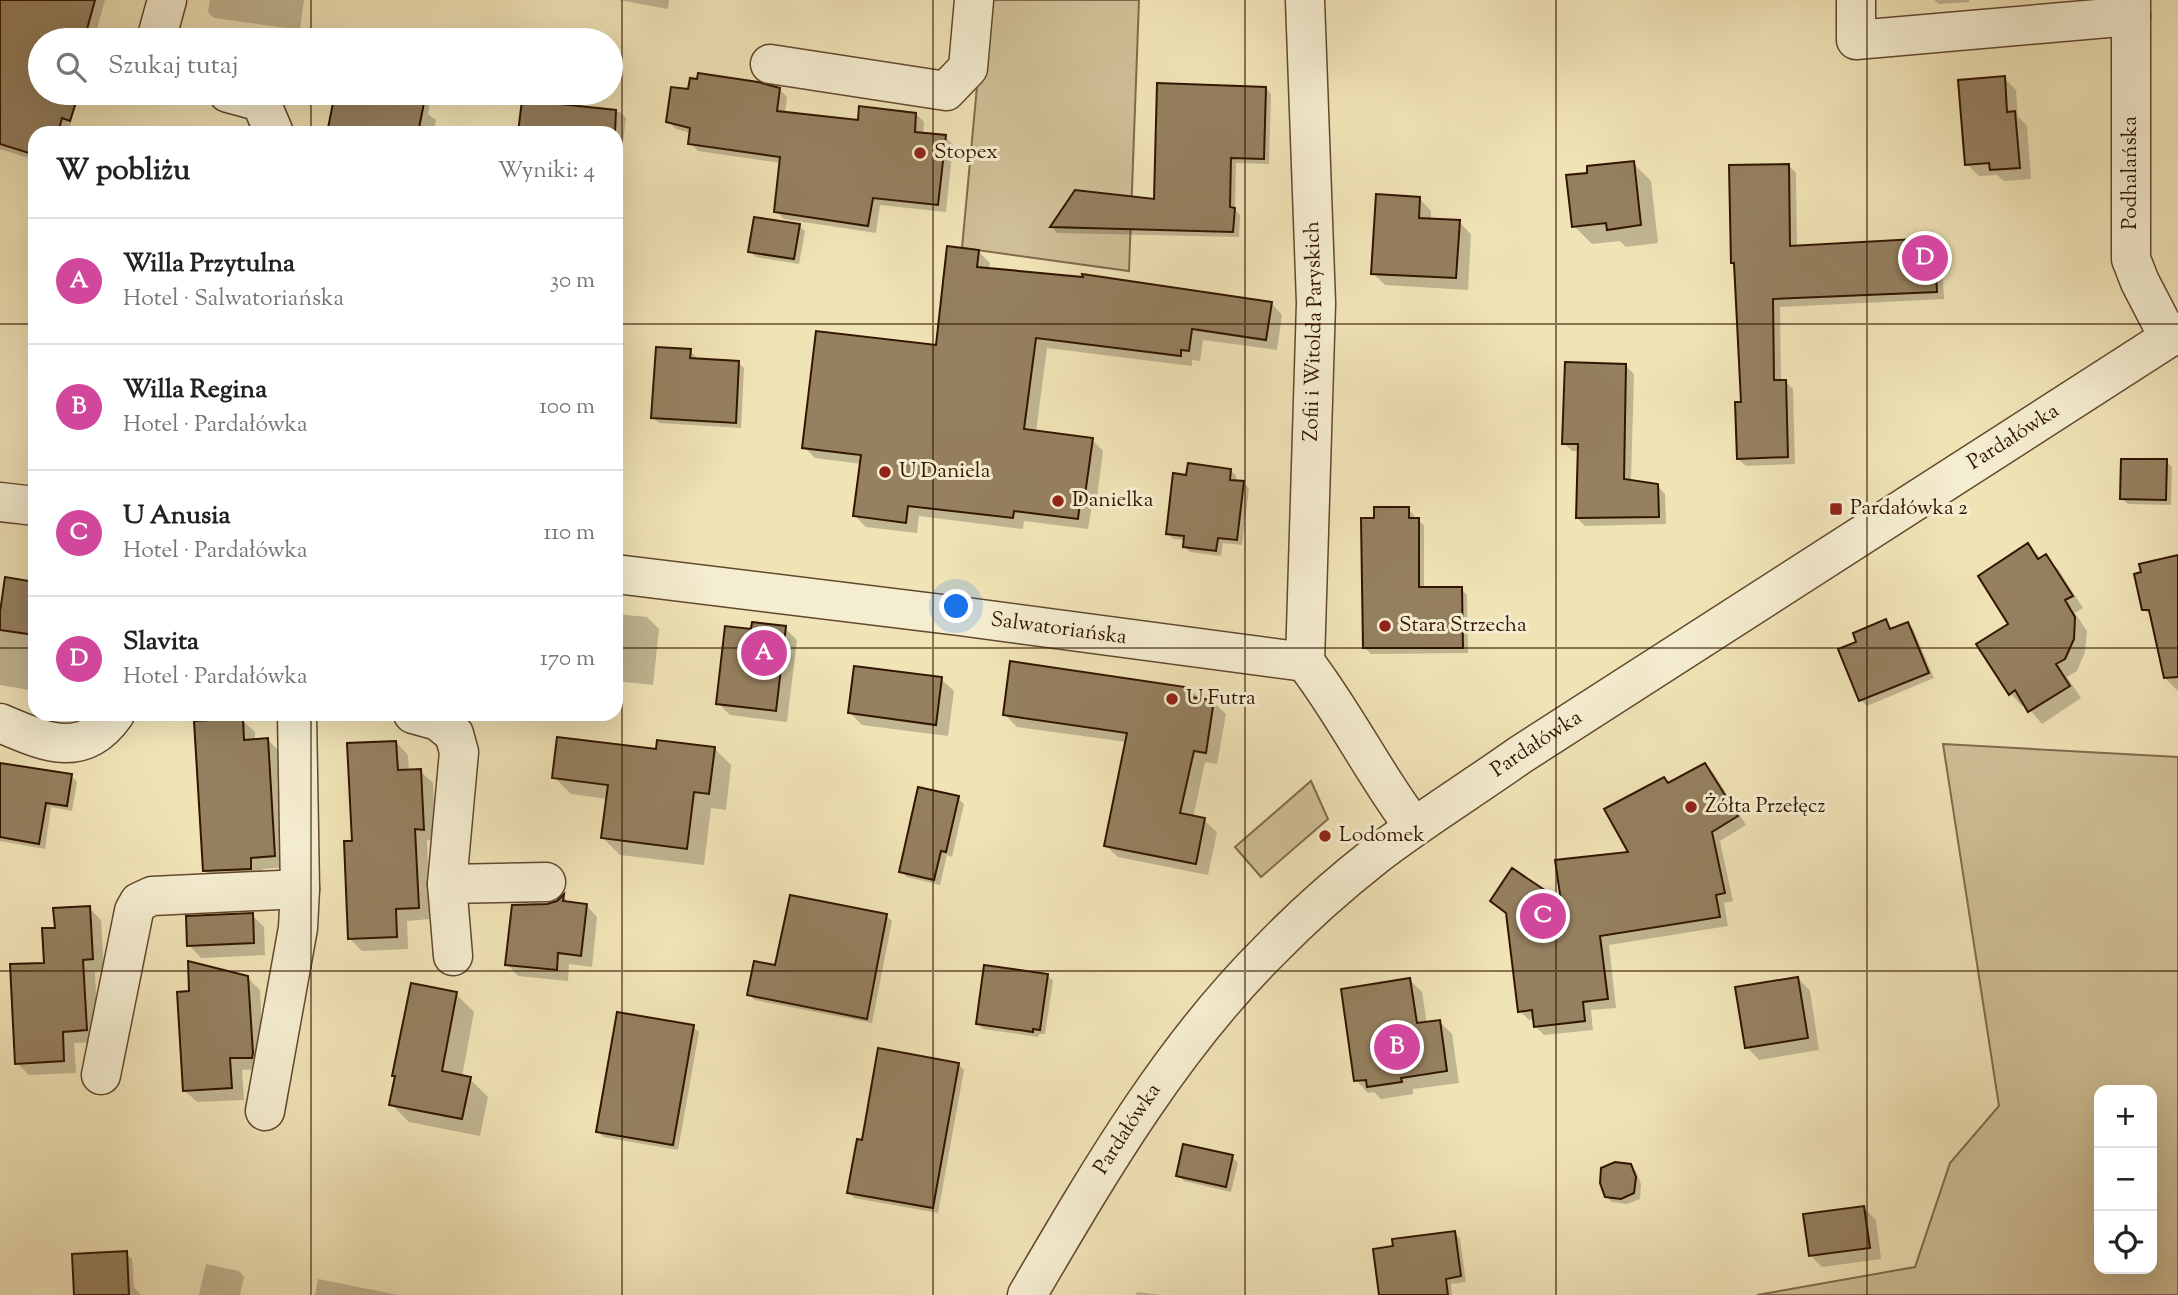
<!DOCTYPE html>
<html lang="pl">
<head>
<meta charset="utf-8">
<style>
  body { margin:0; font-family:"Sorts Mill Goudy",serif; background:#f6f6f6; color:#222 }
  .controls { position:absolute; right:21px; bottom:21px; display:grid; overflow:hidden; border-radius:14px; box-shadow:0 7px 28px #0002 }
  .controls button { width:63px; height:63px; display:grid; place-items:center; padding:0; border:0; border-bottom:2px solid #e0e0e0; background:#fff; color:#222; font:35px sans-serif }
  .you { position:absolute; left:957px; top:607px; width:24px; height:24px; margin:-18px; border:5px solid #fff; border-radius:50%; background:#1a73e8; box-shadow:0 0 0 10px #1a73e833 }
  .badge { display:grid; place-items:center; width:46px; height:46px; border-radius:50%; background:#8f2418; color:#fff; font-size:23px; font-weight:700 }
  .pin { position:absolute; translate:-50% -50%; border:4px solid #fff; box-shadow:0 2px 7px #0006 }
  .list { margin:0; padding:0; list-style:none }
  h2 { display:flex; justify-content:space-between; align-items:center; height:91px; margin:0; padding:0 28px; font-size:30px }
  h2 small { font-size:23px; font-weight:400; color:#767676 }
  .list li { display:grid; grid-template-columns:46px 1fr auto; gap:21px; align-items:center; box-sizing:border-box; height:126px; padding:0 28px; border-top:2px solid #e0e0e0 }
  .list b { display:block; font-size:26px; white-space:nowrap }
  .list p { margin:0; font-size:23px; white-space:nowrap; color:#767676 }
  .list em { font-size:23px; font-style:normal; color:#767676 }
  .icon { flex:none; width:38px; height:38px; fill:none; stroke:currentColor; stroke-width:2; stroke-linecap:round; stroke-linejoin:round }
  .map { position:relative; flex:none; width:2178px; height:1295px; overflow:hidden }
  .search { position:absolute; background:#fff; box-shadow:0 7px 28px #0002; left:28px; top:28px; width:595px; height:77px; display:flex; align-items:center; gap:18px; box-sizing:border-box; padding:0 24px; border-radius:38px; color:#767676; font-size:26px }
  .panel { position:absolute; background:#fff; box-shadow:0 7px 28px #0002; left:28px; top:126px; width:595px; height:595px; border-radius:21px }
  .map>svg:first-child { display:block }
</style>
</head>
<body>
<div class="map">
<svg width="2178" height="1295" viewBox="0 0 2178 1295">
  <rect width="100%" height="100%" fill="#f0e3b6"/>
  <filter id="stains"><feTurbulence type="fractalNoise" baseFrequency=".00286" numOctaves="4"/><feColorMatrix values="0 0 0 0 .2 0 0 0 0 .09 0 0 0 0 .02 0 0 0 .5 -.17"/></filter>
  <radialGradient id="worn" r=".72"><stop offset=".6" stop-color="#630" stop-opacity="0"/><stop offset="1" stop-color="#630" stop-opacity=".3"/></radialGradient>
  <path fill="#d0c097" stroke="#816a4c" stroke-width="2" fill-rule="evenodd" d="M985,0H1139L1129,271L962,248Z
    M1943,744L2178,757V1295H1757L1915,1267L1950,1163L1999,1106ZM2099,1090H2152V1269H2099Z
    M1311,781L1328,819L1261,877L1235,847Z"/>
  <path fill="#0003" d="M3,0H105L94,40H40V93H79L68,133H35V160L0,149V11Z
    M210,0H304L300,30L214,18L208,12Z
    M619,0H669L668,9Z
    M1934,0H1969V2L1939,4Z
    M2004,78L2016,90L2018,117L2027,125L2031,179L2004,181L1997,175L1979,176L1967,164Z
    M1266,88L1271,94L1269,164L1236,163L1235,210L1240,215L1239,237L1057,233L1052,227L1076,192L1156,201Z
    M779,89L787,97L785,113L860,121L916,114L924,122L923,135L945,137L953,145L946,212L880,205L876,233L784,219L776,211L781,163L698,151L690,143L691,133L676,129L668,121L689,91Z
    M336,93H432L428,114L436,120L434,133H329Z
    M557,107L620,112L626,118L616,197V133H520Z
    M1633,163L1651,181L1658,243L1626,247L1620,241L1592,244L1574,226L1589,174Z
    M1788,165L1796,173L1797,247L1933,240L1941,247L1944,299L1780,307L1781,381H1785L1793,389L1795,464L1746,466L1738,459L1742,403L1736,266L1733,263Z
    M1419,198L1431,211V220L1459,222L1471,234L1468,290L1385,285L1373,273Z
    M799,226L805,231L799,264L756,257L750,251Z
    M979,252L990,263L989,270L1271,303L1282,315L1277,350L1203,340L1200,361L1192,360V366L1047,348L1036,432L1092,440L1103,451L1096,505H1092L1088,529L1024,521L1023,529L919,516L917,533L866,527L855,516L862,464L815,458L804,447L937,347Z
    M690,351L696,357L695,360L738,363L744,368L741,428L659,423L653,417Z
    M1626,366L1634,374L1631,481L1657,485L1665,494L1666,524L1585,526L1577,518L1580,451H1572L1564,443Z
    M2166,461L2172,467L2171,505L2128,504L2122,499Z
    M1231,471L1236,476V482L1244,483L1249,489L1242,545L1223,543L1221,556L1190,552L1185,547V540L1173,539L1168,533L1188,477Z
    M1408,509L1414,515V520H1418L1424,525V589H1461L1467,595L1468,653L1371,654L1365,648Z
    M2028,545L2041,559L2045,556L2058,569L2083,608L2075,613L2087,631L2085,652L2077,671L2067,677L2081,698L2042,724L2025,704L2022,706L2010,693V624Z
    M2178,557V691L2166,679L2152,617L2144,609Z
    M35,584V691L0,685V608Z
    M616,614L647,617L659,629L653,685L616,681Z
    M1886,621L1893,630L1908,624L1913,629L1934,678L1867,706L1861,700L1840,650L1859,643Z
    M785,628L797,640L787,722L730,715L718,703L752,630Z
    M941,679L954,691L948,736L862,725L850,713Z
    M1191,690L1201,700L1213,702L1226,714L1217,764L1205,762L1193,818L1204,820L1217,832L1208,875L1118,857L1105,845L1127,742L1017,727L1005,715Z
    M242,720L255,732V741L268,740L280,752L286,867L263,869V881L217,882L204,870Z
    M396,742L408,755L409,771H420L433,783L435,841L427,840L430,919L407,921L408,949L362,951L350,939L354,843Z
    M714,748L731,765L726,810L711,808L704,865L620,855L603,838L608,799L571,794L554,777L657,751Z
    M0,763L71,776L77,782L72,811L51,807L45,849L0,841Z
    M1705,765L1714,774L1746,825L1720,841L1733,901L1724,903L1728,926L1609,945L1616,1008L1591,1010L1593,1030L1544,1035L1535,1026V1019L1529,1020L1520,1011L1508,915L1492,901L1564,905L1631,853L1669,785Z
    M958,798L964,804L952,857L947,855L940,885L907,877L901,871Z
    M564,897L570,904L586,905L597,917L592,967L569,964L568,981L518,976L507,964L547,906L558,903Z
    M89,908L101,920L104,971L95,972L98,1042L74,1043L76,1073L29,1075L17,1063L56,929Z
    M252,915L264,927L265,955L201,958L189,945Z
    M886,916L892,921L872,1023L755,1000L749,995Z
    M1047,975L1053,981L1045,1034H1039L1038,1037L983,1029L978,1024Z
    M247,977L260,990L264,1069L242,1070L244,1100L197,1102L184,1090Z
    M1798,978L1810,991L1819,1050L1759,1060L1747,1047Z
    M1410,980L1422,992L1427,1024L1440,1022L1452,1034L1459,1083L1413,1089V1094L1381,1099L1374,1092L1368,1093L1356,1080Z
    M456,994L474,1012L462,1077L470,1079L488,1097L480,1136L409,1122L391,1104Z
    M693,1027L699,1032L678,1150L603,1137L598,1131Z
    M958,1064L964,1070L938,1213L854,1198L849,1192L863,1142Z
    M1232,1157L1238,1163L1231,1192L1184,1181L1178,1175Z
    M1630,1165L1636,1171L1641,1184L1640,1199L1627,1204L1612,1202L1606,1196Z
    M1863,1207L1876,1220L1881,1259L1822,1267L1810,1255Z
    M1455,1233L1460,1239L1466,1282L1451,1284L1452,1295H1381Z
    M126,1253L132,1259L134,1287L141,1295H75Z
    M206,1264L239,1271L244,1277L240,1295H199Z
    M318,1279L398,1295H315Z
    M1137,1292L1161,1295H1136Z"/>
  <path fill="#95805f" stroke="#321500" stroke-width="2" d="M0,0H95L84,40H40V93H79L70,121L62,118L58,133H35V155L0,144Z
    M698,73L758,82L780,88L777,111L858,120L859,106L916,113L915,132L946,135L938,205L873,198L868,226L774,212L780,157L688,144L690,128L666,122L671,87L688,89L690,78L697,79Z
    M2005,76L2007,112L2015,111L2020,168L1990,170L1989,163L1965,165L1958,80Z
    M1157,83L1266,87L1264,159L1231,158L1230,207L1235,208L1233,232L1050,227L1075,190L1154,199Z
    M335,93H426L418,133H327Z
    M522,100L616,110L615,133H518Z
    M1634,161L1641,225L1607,230L1606,223L1572,227L1566,175L1587,173V166Z
    M1789,164L1790,246L1934,238L1937,292L1773,299L1774,380H1786L1788,457L1737,459L1735,402H1741L1734,263H1731L1729,165Z
    M1376,194L1420,197L1419,218L1460,220L1456,278L1371,274Z
    M754,217L800,224L794,259L748,252Z
    M947,246L979,250L977,267L1083,277L1082,274L1272,302L1266,340L1192,329L1189,351L1181,350V356L1036,338L1024,429L1093,438L1085,495L1081,494L1078,519L1014,511L1013,518L908,506L906,523L853,516L861,455L802,448L816,331L936,345Z
    M656,347L691,349L690,358L739,361L736,423L651,418Z
    M1565,362L1626,364L1624,479L1658,484L1659,517L1576,518L1578,444H1562Z
    M2121,459H2167L2166,500L2120,499Z
    M1188,463L1231,469L1230,480L1244,481L1237,540L1218,538L1216,551L1183,547L1184,536L1166,534L1173,473L1186,475Z
    M1374,507H1409V518H1419V587H1462L1463,648H1363L1361,518H1374Z
    M2028,543L2038,559L2046,554L2073,596L2065,600L2075,617L2074,639L2065,659L2056,664L2070,686L2028,712L2015,690L2009,695L1976,644L2008,624L1978,576Z
    M2178,555V677L2164,678L2149,610H2142L2134,574L2141,572L2139,564Z
    M5,577L35,582V635L0,630V612Z
    M1886,619L1890,629L1908,622L1929,673L1859,701L1838,649L1856,642L1853,633Z
    M752,622L786,626L776,711L716,704L725,626L751,629Z
    M1010,661L1192,688L1190,697L1214,700L1206,753L1194,751L1180,813L1205,818L1196,864L1104,846L1127,733L1003,715Z
    M854,666L942,677L936,725L848,713Z
    M243,718L244,740L268,738L275,856L251,858V869L203,871L194,721Z
    M557,737L656,749L657,740L715,747L709,794L694,792L687,849L601,838L608,785L552,778Z
    M396,741L398,770L421,769L424,830L415,829L419,908L396,909L397,937L348,939L344,841H352L347,743Z
    M0,763L72,774L67,806L46,803L39,844L0,837Z
    M1705,763L1738,816L1712,832L1725,893L1716,895L1720,917L1600,936L1608,999L1583,1002L1585,1021L1534,1027L1532,1010L1518,1012L1506,913L1490,901L1512,868L1561,901L1555,860L1628,852L1604,809L1664,777L1668,783Z
    M918,787L959,796L946,852L941,851L934,880L899,872Z
    M564,894L563,901L587,904L581,956L558,953L557,970L505,965L512,905L547,904L557,901Z
    M790,895L887,914L867,1019L747,995L754,961L775,965Z
    M90,906L93,959L83,960L87,1030L63,1032L64,1061L15,1064L10,964L44,963L42,928H55L53,908Z
    M253,913L254,943L187,946L186,916Z
    M188,961L248,976L253,1053L252,1058H230L232,1088L183,1091L177,992L189,991Z
    M984,965L1048,974L1040,1030L1033,1029V1032L976,1024Z
    M1798,977L1808,1038L1745,1048L1735,987Z
    M1410,978L1417,1023L1440,1020L1447,1071L1401,1078L1402,1082L1367,1087L1366,1080L1354,1081L1341,989Z
    M411,983L457,992L442,1071L471,1077L462,1119L389,1105L395,1076H392Z
    M617,1012L694,1025L673,1145L596,1132Z
    M878,1048L959,1063L933,1208L847,1193L857,1139L862,1140Z
    M1183,1144L1233,1155L1226,1187L1176,1176Z
    M1615,1162L1631,1164L1636,1177L1634,1193L1621,1199L1605,1197L1600,1183L1601,1168Z
    M1864,1206L1870,1248L1809,1256L1803,1214Z
    M1455,1231L1461,1276L1446,1279L1448,1295H1379L1373,1249L1393,1246L1392,1239Z
    M127,1251L129,1295H74L72,1254Z"/>
  <g fill="none" stroke-linecap="round" stroke-linejoin="round">
    <defs>
      <g id="minor">
        <path d="M1856,0V40L2131,16"/>
        <path d="M2131,0V259L2140,282L2169,338"/>
        <path d="M156,40L167,0"/>
        <path d="M770,64L946,91L968,68L974,0"/>
        <path d="M228,93L261,102L274,133"/>
        <path d="M0,502L35,506"/>
        <path id="s1" d="M616,574L959,616L1305,662C1345,714 1374,774 1414,827"/>
        <path id="s2" d="M1305,662L1316,303L1305,0"/>
        <path d="M413,714L438,721L454,734L459,752L447,884L453,956"/>
        <path d="M0,723C43,741 82,761 115,714"/>
        <path d="M447,884L546,882"/>
        <path d="M101,1075L134,911L139,902L152,896L300,889L297,714"/>
        <path d="M265,1111L298,928L300,889"/>
        <path id="s3" d="M1027,1295C1098,1174 1170,1049 1270,950C1303,916 1339,884 1376,855C1423,819 1472,789 1520,755L2178,332"/>
      </g>
    </defs>
    <use href="#minor" stroke="#62482e" stroke-width="41"/>
    <use href="#minor" stroke="#f5edd0" stroke-width="38"/>
  </g>
  <path fill="none" stroke="#321500" stroke-width="2" stroke-opacity="0.55" d="M311,0V40M622,0V1295M933,0V1295M1245,0V1295M1556,0V1295M1867,0V1295M311,93V133M0,324H35M616,324H2178M0,648H35M616,648H2178M311,714V1295M0,971H2178"/>
  <g fill="#8f2418" stroke="#f5edd0" stroke-width="2.5">
    <circle cx="920" cy="153" r="7"/>
    <circle cx="885" cy="472" r="7"/>
    <circle cx="1058" cy="501" r="7"/>
    <rect x="1829" y="502" width="14" height="14" rx="3.5"/>
    <circle cx="1385" cy="626" r="7"/>
    <circle cx="1172" cy="699" r="7"/>
    <circle cx="1691" cy="807" r="7"/>
    <circle cx="1325" cy="836" r="7"/>
  </g>
  <g text-anchor="middle" dominant-baseline="central" stroke-width="6" stroke-linejoin="round" paint-order="stroke">
    <g font-size="21" fill="#321500" stroke="#f5edd0" text-anchor="start">
      <text x="934" y="153">Stopex</text>
      <text x="899" y="472">U Daniela</text>
      <text x="1072" y="501">Danielka</text>
      <text x="1850" y="509">Pardałówka 2</text>
      <text x="1399" y="626">Stara Strzecha</text>
      <text x="1186" y="699">U Futra</text>
      <text x="1705" y="807">Żółta Przełęcz</text>
      <text x="1339" y="836">Lodomek</text>
    </g>
    <g font-size="21" fill="#321500" stroke="#f5edd0">
      <text transform="translate(2131 173) rotate(-90)">Podhalańska</text>
      <text stroke="none"><textPath href="#s2" startOffset="331">Zofii i Witolda Paryskich</textPath></text>
      <text stroke="none"><textPath href="#s3" startOffset="1328">Pardałówka</textPath></text>
      <text stroke="none"><textPath href="#s1" startOffset="446">Salwatoriańska</textPath></text>
      <text stroke="none"><textPath href="#s3" startOffset="761">Pardałówka</textPath></text>
      <text stroke="none"><textPath href="#s3" startOffset="194">Pardałówka</textPath></text>
    </g>
  </g>
  <rect width="100%" height="100%" filter="url(#stains)"/>
  <rect width="100%" height="100%" fill="url(#worn)"/>
</svg>
<div class="controls">
<button>+</button>
<button>−</button>
<button><svg class="icon" aria-label="locate" viewBox="0 0 24 24"><circle cx="12" cy="12" r="6"/><path d="M12 2v4M12 18v4M2 12h4M18 12h4"/></svg></button>
</div>
<div class="you"></div>
<div class="pin badge" style="left:764px;top:653px;background:#d1479c">A</div>
<div class="pin badge" style="left:1397px;top:1047px;background:#d1479c">B</div>
<div class="pin badge" style="left:1543px;top:916px;background:#d1479c">C</div>
<div class="pin badge" style="left:1925px;top:258px;background:#d1479c">D</div>
<div class="search"><svg class="icon" aria-label="search" viewBox="0 0 24 24"><circle cx="10" cy="10" r="6"/><path d="M15 15l6 6"/></svg>Szukaj tutaj</div>
<section class="panel">
<h2>W pobliżu<small>Wyniki: 4</small></h2>
<ul class="list">
<li><span class="badge" style="background:#d1479c">A</span><div><b>Willa Przytulna</b><p>Hotel · Salwatoriańska</p></div><em>30 m</em></li>
<li><span class="badge" style="background:#d1479c">B</span><div><b>Willa Regina</b><p>Hotel · Pardałówka</p></div><em>100 m</em></li>
<li><span class="badge" style="background:#d1479c">C</span><div><b>U Anusia</b><p>Hotel · Pardałówka</p></div><em>110 m</em></li>
<li><span class="badge" style="background:#d1479c">D</span><div><b>Slavita</b><p>Hotel · Pardałówka</p></div><em>170 m</em></li>
</ul>
</section>
</div>
</body>
</html>
